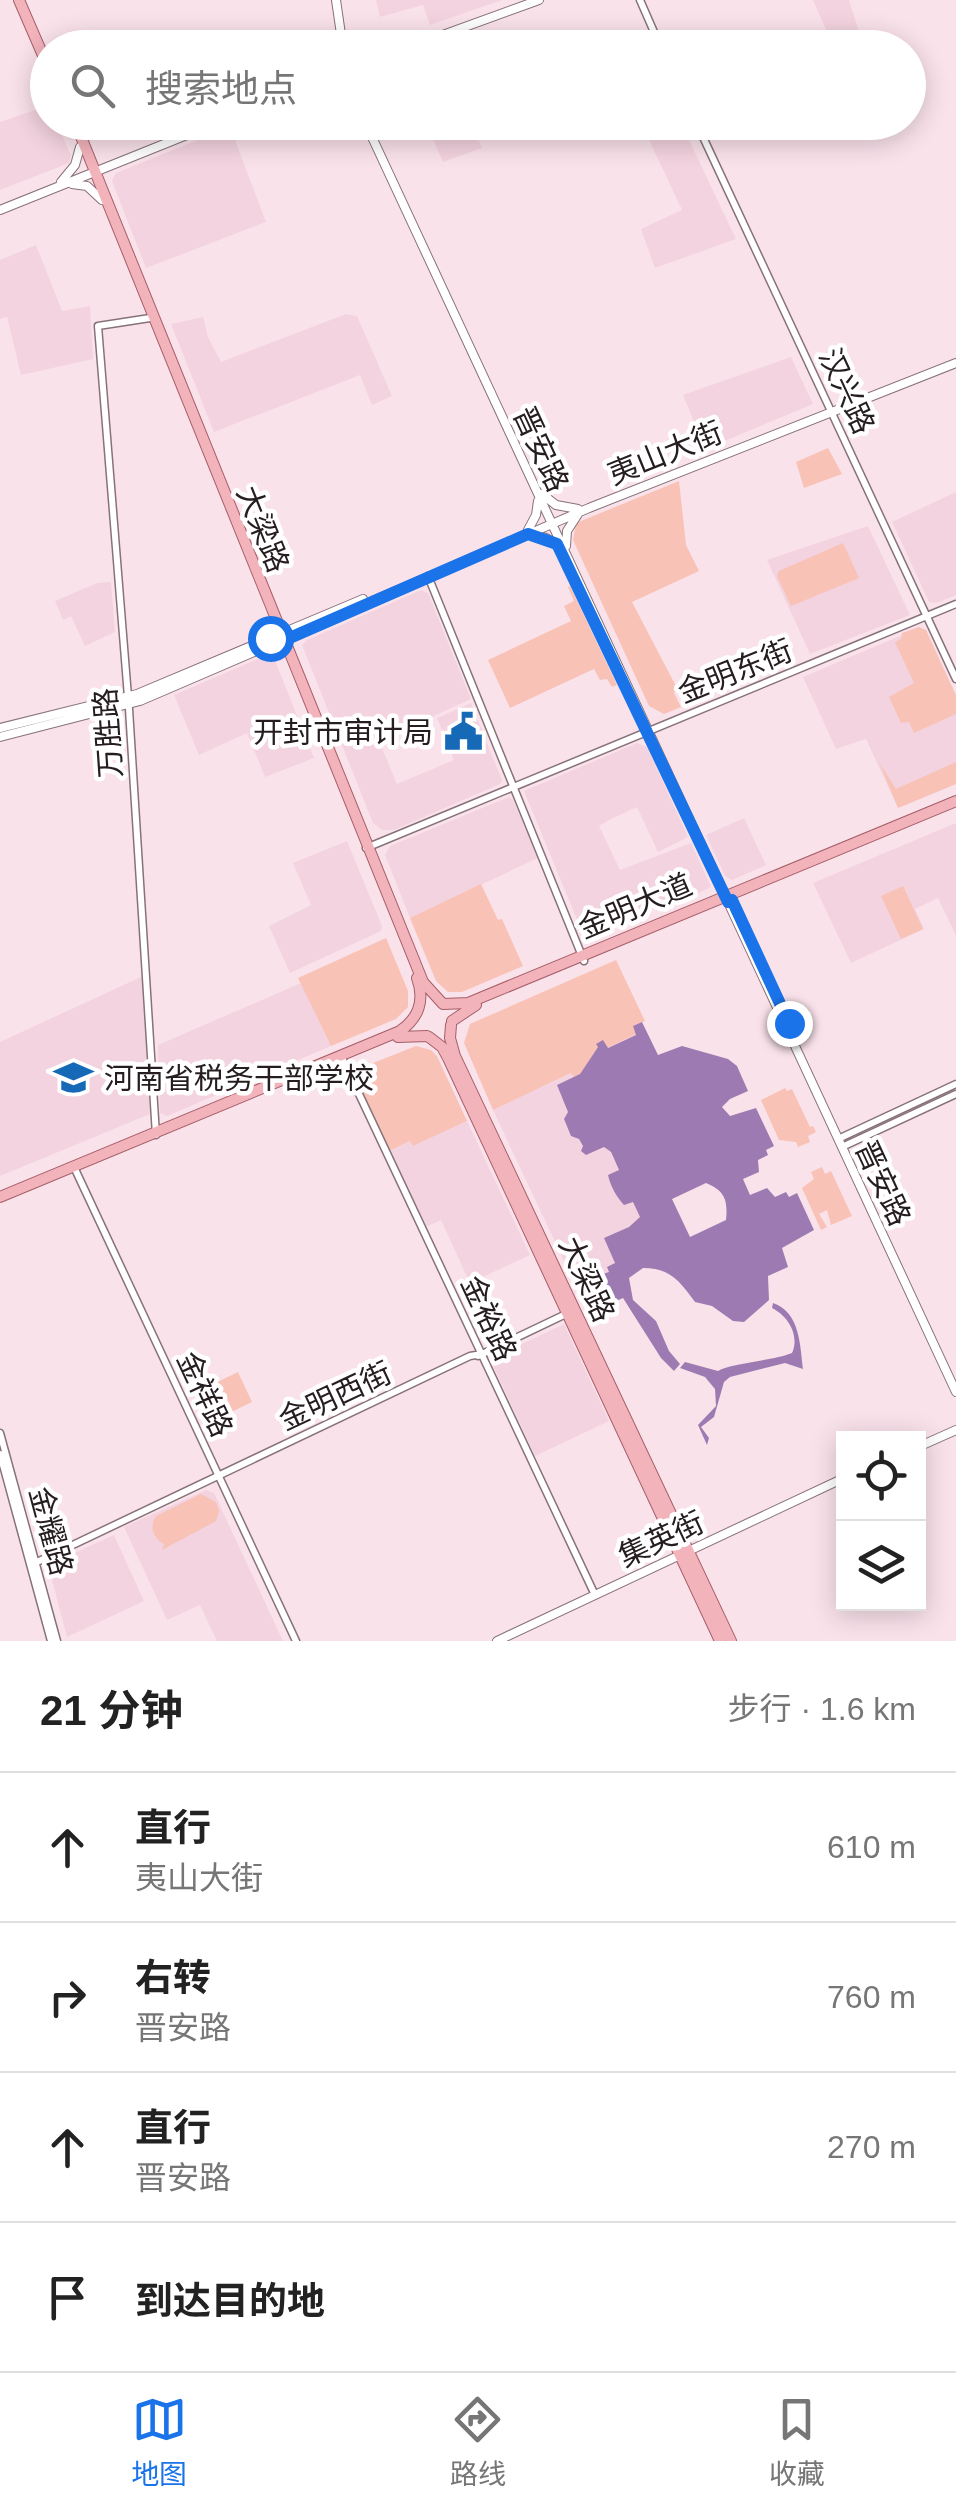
<!DOCTYPE html>
<html lang="zh">
<head>
<meta charset="utf-8">
<style>
  body { margin:0; font-family:Helvetica,"Noto Sans SC",sans-serif; background:#f2f2f2; color:#222 }
  .controls { position:absolute; right:30px; bottom:30px; display:grid; overflow:hidden; border-radius:0px; box-shadow:0 5px 25px #0003 }
  .controls button { width:90px; height:90px; display:grid; place-items:center; padding:0; border:0; border-bottom:2px solid #e0e0e0; background:#fff; color:#222; font:50px sans-serif }
  .stop { position:absolute; width:30px; height:30px; margin:-22px; border:8px solid #1a73e8; border-radius:50%; background:#fff }
  .stop.end { background:#1a73e8; border-color:#fff; box-shadow:0 2px 10px #0008 }
  .list { margin:0; padding:0; list-style:none }
  h2 { display:flex; justify-content:space-between; align-items:center; height:130px; margin:0; padding:0 40px; font-size:42px }
  h2 small { font-size:32px; font-weight:400; color:#767676 }
  .list li { display:grid; grid-template-columns:65px 1fr auto; gap:30px; align-items:center; box-sizing:border-box; height:150px; padding:0 40px; border-top:2px solid #e0e0e0 }
  .list b { display:block; font-size:38px; white-space:nowrap }
  .list p { margin:0; font-size:32px; white-space:nowrap; color:#767676 }
  .list em { font-size:32px; font-style:normal; color:#767676 }
  .icon { flex:none; width:55px; height:55px; fill:none; stroke:currentColor; stroke-width:2; stroke-linecap:round; stroke-linejoin:round }
  .map { position:relative; flex:none; width:956px; height:1641px; overflow:hidden }
  .search { position:absolute; background:#fff; box-shadow:0 5px 25px #0003; left:30px; right:30px; top:30px; height:110px; display:flex; align-items:center; gap:25px; box-sizing:border-box; padding:0 35px; border-radius:55px; color:#767676; font-size:38px }
  .sheet { height:730px; background:#fff }
  nav { display:flex; justify-content:space-around; align-items:center; box-sizing:border-box; height:140px; border-top:2px solid #e0e0e0; background:#fff; font-size:28px; color:#767676 }
  nav a { display:grid; justify-items:center; gap:5px }
  nav .on { color:#1a73e8 }
  .map>svg:first-child { display:block }
</style>
</head>
<body>
<div class="map">
<svg width="956" height="1641" viewBox="0 0 956 1641">
  <rect width="100%" height="100%" fill="#fae2eb"/>
  <path fill="#f3d3df" d="M376,0H502L430,25L423,5L380,17Z
    M813,0H849L859,32L831,41Z
    M47,106L48,122L57,123L71,156L69,163L0,190V122Z
    M439,123H471L482,148L443,162L428,128Z
    M641,123H681L736,239L655,268L641,229L682,210Z
    M230,127L266,222L146,268L112,181L116,173Z
    M36,245L62,311L90,306L93,359L21,375L7,317L0,319V260Z
    M346,314L357,316L392,396L372,405L360,375L214,432L171,324L203,317L208,337L221,362Z
    M791,357L813,404L705,449L683,395Z
    M956,492V595L937,603L929,602L892,522Z
    M868,526L910,615L810,654L767,560Z
    M111,582L115,632L85,646L71,616L63,620L55,601L97,583Z
    M421,590L428,593L471,699L379,741L397,784L454,760L437,718L471,703L502,780L500,784L394,830H382L373,823L302,645L307,640Z
    M914,630L917,631L956,714V784L898,808L866,739L836,749L803,677Z
    M272,653L314,758L265,777L247,733L199,755L174,695Z
    M637,743L647,747L688,837L658,852L637,807L609,820L599,826L620,870L691,843L711,887L662,910L659,906L594,933H586L580,927L524,791Z
    M509,797L513,800L538,858L410,918L385,855L390,846Z
    M744,818L766,865L732,880L725,876L706,835Z
    M956,823V936L938,898L915,909L924,929L851,963L813,883Z
    M347,841L382,926L381,931L290,973L269,926L311,905L293,863Z
    M143,976L150,1114L0,1176V1042Z
    M301,983L331,1046L167,1116L160,1113L158,1045Z
    M572,1073L574,1077L557,1085L566,1101L568,1113L564,1119L571,1135L579,1138L583,1147H604L610,1152L619,1170L620,1200L633,1201L641,1218L630,1227L610,1271L599,1275L583,1273L572,1278L493,1110Z
    M467,1121L530,1255L470,1283L441,1220L426,1227L389,1151L410,1141L413,1146Z
    M564,1324L609,1421L535,1456L490,1359Z
    M206,1490L214,1493L283,1641H217L200,1605L167,1620L124,1527Z
    M114,1535L144,1601L67,1637L48,1565Z"/>
  <path fill="#f9c2b6" d="M828,448L842,474L804,488L796,462Z
    M679,481L686,545L699,571L632,602L678,690L674,693L681,707L664,714L649,706L573,540L576,523Z
    M843,543L859,578L791,606L777,576L779,571Z
    M570,586L617,685L612,687L607,679L600,680L594,669L510,708L488,660L571,621L564,606L574,601L568,587Z
    M919,627L926,630L956,695V714L914,733L909,722L901,723L889,697L914,683L895,642L901,639L902,633Z
    M879,762L896,789L956,762V784L898,808Z
    M481,884L498,920L502,919L523,966L462,992H448L436,981L410,918Z
    M903,886L923,929L901,939L881,896Z
    M386,938L408,991V1007L396,1019L331,1046L298,978Z
    M616,960L645,1021L633,1026L637,1034L607,1048L598,1047L580,1074L574,1077L571,1073L493,1110L464,1043L470,1024Z
    M416,1046L431,1050L437,1056L467,1121L413,1146L410,1141L389,1151L353,1071Z
    M785,1088L787,1091L792,1089L810,1127L813,1126L816,1132L808,1136L810,1142L798,1147L796,1142L779,1140L761,1100Z
    M822,1167L825,1174L831,1171L852,1216L831,1225L827,1210L819,1214L827,1227L821,1230L802,1188L814,1179L811,1172Z
    M238,1372L252,1402L223,1416L209,1386Z
    M201,1494L216,1502L219,1511L216,1521L162,1550L164,1544C153,1538 149,1527 156,1516Z"/>
  <path fill="#9d7bb2" fill-rule="evenodd" d="M642,1022L658,1055L682,1046L728,1059L737,1066L748,1091L730,1099L722,1107L730,1116L756,1108L774,1146L766,1150L768,1155L758,1160L759,1172L743,1179L750,1195L767,1188L775,1197L786,1192L789,1197L797,1193L814,1230L782,1248L788,1267L768,1276L769,1300L744,1322L733,1321L712,1306L695,1302C680,1282 671,1268 643,1268L629,1278L633,1300L656,1321L669,1351L680,1364L674,1371L661,1358L623,1298L603,1307H595L580,1283L583,1273L599,1275L609,1272L607,1267L615,1263L604,1238L629,1227L640,1217L633,1202L624,1205C617,1197 611,1188 608,1175L619,1170L611,1152L604,1147L586,1155L581,1151L583,1146L579,1139L571,1136L564,1119L568,1112L557,1085L580,1074L598,1047L596,1044L603,1040L608,1048L636,1035L633,1026ZM706,1183C725,1191 728,1200 726,1220L690,1237L672,1199Z
    M773,1303C800,1312 800,1345 803,1369L785,1363L730,1377L724,1382L714,1417L701,1427L709,1438L707,1445L698,1425L716,1406L715,1389L705,1377L680,1368L685,1362L718,1371C730,1363 772,1361 792,1353C800,1335 788,1316 772,1308Z"/>
  <g fill="none" stroke-linecap="round" stroke-linejoin="round">
    <defs>
      <path id="tertiary" d="M640,0L661,48
        M696,122L956,679
        M150,318L98,326L129,709L156,1135
        M428,576L584,961
        M366,848L956,604
        M343,1060L595,1595
        M838,1139L956,1084
        M842,1147L956,1094
        M74,1167L296,1641
        M478,1356L566,1314
        M0,1433L57,1641
        M0,1454L51,1641
        M37,1562L470,1356L482,1354"/>
      <path id="secondary" d="M336,0L343,48
        M407,48L539,0
        M365,122L956,1392
        M61,182L75,165L80,147
        M72,184L87,186L102,200
        M0,210L219,122
        M542,494L556,505L578,509
        M528,530L536,515L538,501
        M528,534L546,538L560,547
        M566,546L567,531L578,514
        M0,728L137,694L363,599
        M0,737L140,701L589,508L956,363
        M918,1447L956,1430
        M497,1641L844,1478"/>
      <path id="primary" d="M19,0L48,67
        M75,122L423,982L443,1004L468,1003L956,801
        M452,1021L476,1005
        M451,1025L450,1038L455,1056L731,1641
        M398,1037L427,1036
        M429,1037L442,1047L448,1058L720,1641
        M0,1197L400,1031C419,1018 425,1000 417,978"/>
    </defs>
    <use href="#tertiary" stroke="#87727a" stroke-width="9"/>
    <use href="#secondary" stroke="#87727a" stroke-width="10"/>
    <use href="#primary" stroke="#a55e68" stroke-width="12"/>
    <use href="#tertiary" stroke="#fff" stroke-width="6"/>
    <use href="#secondary" stroke="#fff" stroke-width="8"/>
    <use href="#primary" stroke="#f2b3bb" stroke-width="10"/>
  </g>
  <g fill="none" stroke-linecap="round" stroke-linejoin="round">
    <path stroke="#1a73e8" stroke-width="12" d="M270,638L278,634L281,641L285,640L528,534L557,544L728,902L732,900L789,1023"/>
  </g>
  <defs>
    <symbol id="civic-bare" viewBox="-9 -9 18 18"><path d="M-.6-6.5H3V-4.5H.6V-3L4-1V1h2V6H-6V1h2V-1L-.6-3ZM-1.2 2.5V6h2.4V2.5Z" fill="#1569b7" stroke="#fff" stroke-width="2.5" paint-order="stroke"/></symbol>
    <symbol id="university-bare" viewBox="-9 -9 18 18"><path d="M0-5L7-2L0 1L-7-2ZM-4 1L0 2.5L4 1V4Q0 6-4 4Z" fill="#1569b7" stroke="#fff" stroke-width="2.5" paint-order="stroke"/></symbol>
  </defs>
  <g fill-rule="evenodd">
    <use href="#civic-bare" x="436" y="704" width="55" height="55"/>
    <use href="#university-bare" x="46" y="1050" width="55" height="55"/>
  </g>
  <g text-anchor="middle" dominant-baseline="central" stroke-width="9" stroke-linejoin="round" paint-order="stroke">
    <g font-size="30" fill="#251d20" stroke="#fff">
      <text transform="translate(847 391) rotate(65)">汉兴路</text>
      <text transform="translate(541 449) rotate(65)">晋安路</text>
      <text transform="translate(665 453) rotate(-22)">夷山大街</text>
      <text transform="translate(263 529) rotate(68)">大梁路</text>
      <text transform="translate(735 671) rotate(-22)">金明东街</text>
      <text transform="translate(108 733) rotate(-94)">万胜路</text>
      <text transform="translate(635 906) rotate(-23)">金明大道</text>
      <text transform="translate(883 1183) rotate(65)">晋安路</text>
      <text transform="translate(587 1279) rotate(65)">大梁路</text>
      <text transform="translate(489 1318) rotate(65)">金裕路</text>
      <text transform="translate(205 1394) rotate(65)">金祥路</text>
      <text transform="translate(335 1396) rotate(-25)">金明西街</text>
      <text transform="translate(51 1531) rotate(75)">金耀路</text>
      <text transform="translate(661 1539) rotate(-25)">集英街</text>
    </g>
    <g font-size="30" fill="#251d20" stroke="#fff" text-anchor="end">
      <text x="433" y="732">开封市审计局</text>
      <text x="104" y="1078" text-anchor="start">河南省税务干部学校</text>
    </g>
  </g>
</svg>
<div class="controls">
<button><svg class="icon" aria-label="locate" viewBox="0 0 24 24"><circle cx="12" cy="12" r="6"/><path d="M12 2v4M12 18v4M2 12h4M18 12h4"/></svg></button>
<button><svg class="icon" aria-label="layers" viewBox="0 0 24 24"><path d="M12 4l9 5-9 5-9-5zM3 14l9 5 9-5"/></svg></button>
</div>
<div class="stop" style="left:270px;top:638px"></div>
<div class="stop end" style="left:789px;top:1023px"></div>
<div class="search"><svg class="icon" aria-label="search" viewBox="0 0 24 24"><circle cx="10" cy="10" r="6"/><path d="M15 15l6 6"/></svg>搜索地点</div>
</div>
<section class="sheet">
<h2>21 分钟<small>步行 · 1.6 km</small></h2>
<ul class="list">
<li><svg class="icon" aria-label="ahead" viewBox="0 0 24 24"><path d="M12 20V5M6 11l6-6 6 6"/></svg><div><b>直行</b><p>夷山大街</p></div><em>610 m</em></li>
<li><svg class="icon" aria-label="right" viewBox="0 0 24 24"><path d="M7 20v-9h11M14 6l5 5-5 5"/></svg><div><b>右转</b><p>晋安路</p></div><em>760 m</em></li>
<li><svg class="icon" aria-label="ahead" viewBox="0 0 24 24"><path d="M12 20V5M6 11l6-6 6 6"/></svg><div><b>直行</b><p>晋安路</p></div><em>270 m</em></li>
<li><svg class="icon" aria-label="arrive" viewBox="0 0 24 24"><path d="M6 21V4h12l-3 4 3 4H6"/></svg><div><b>到达目的地</b></div></li>
</ul>
</section>
<nav>
<a class="on"><svg class="icon" aria-label="map" viewBox="0 0 24 24"><path d="M3 6l6-2 6 2 6-2v14l-6 2-6-2-6 2zM9 4v14M15 6v14"/></svg>地图</a>
<a><svg class="icon" aria-label="directions" viewBox="0 0 24 24"><path d="M12 3l9 9-9 9-9-9zM9 14v-3h6M13 9l2 2-2 2"/></svg>路线</a>
<a><svg class="icon" aria-label="saved" viewBox="0 0 24 24"><path d="M7 4h10v16l-5-4-5 4z"/></svg>收藏</a>
</nav>
</body>
</html>
